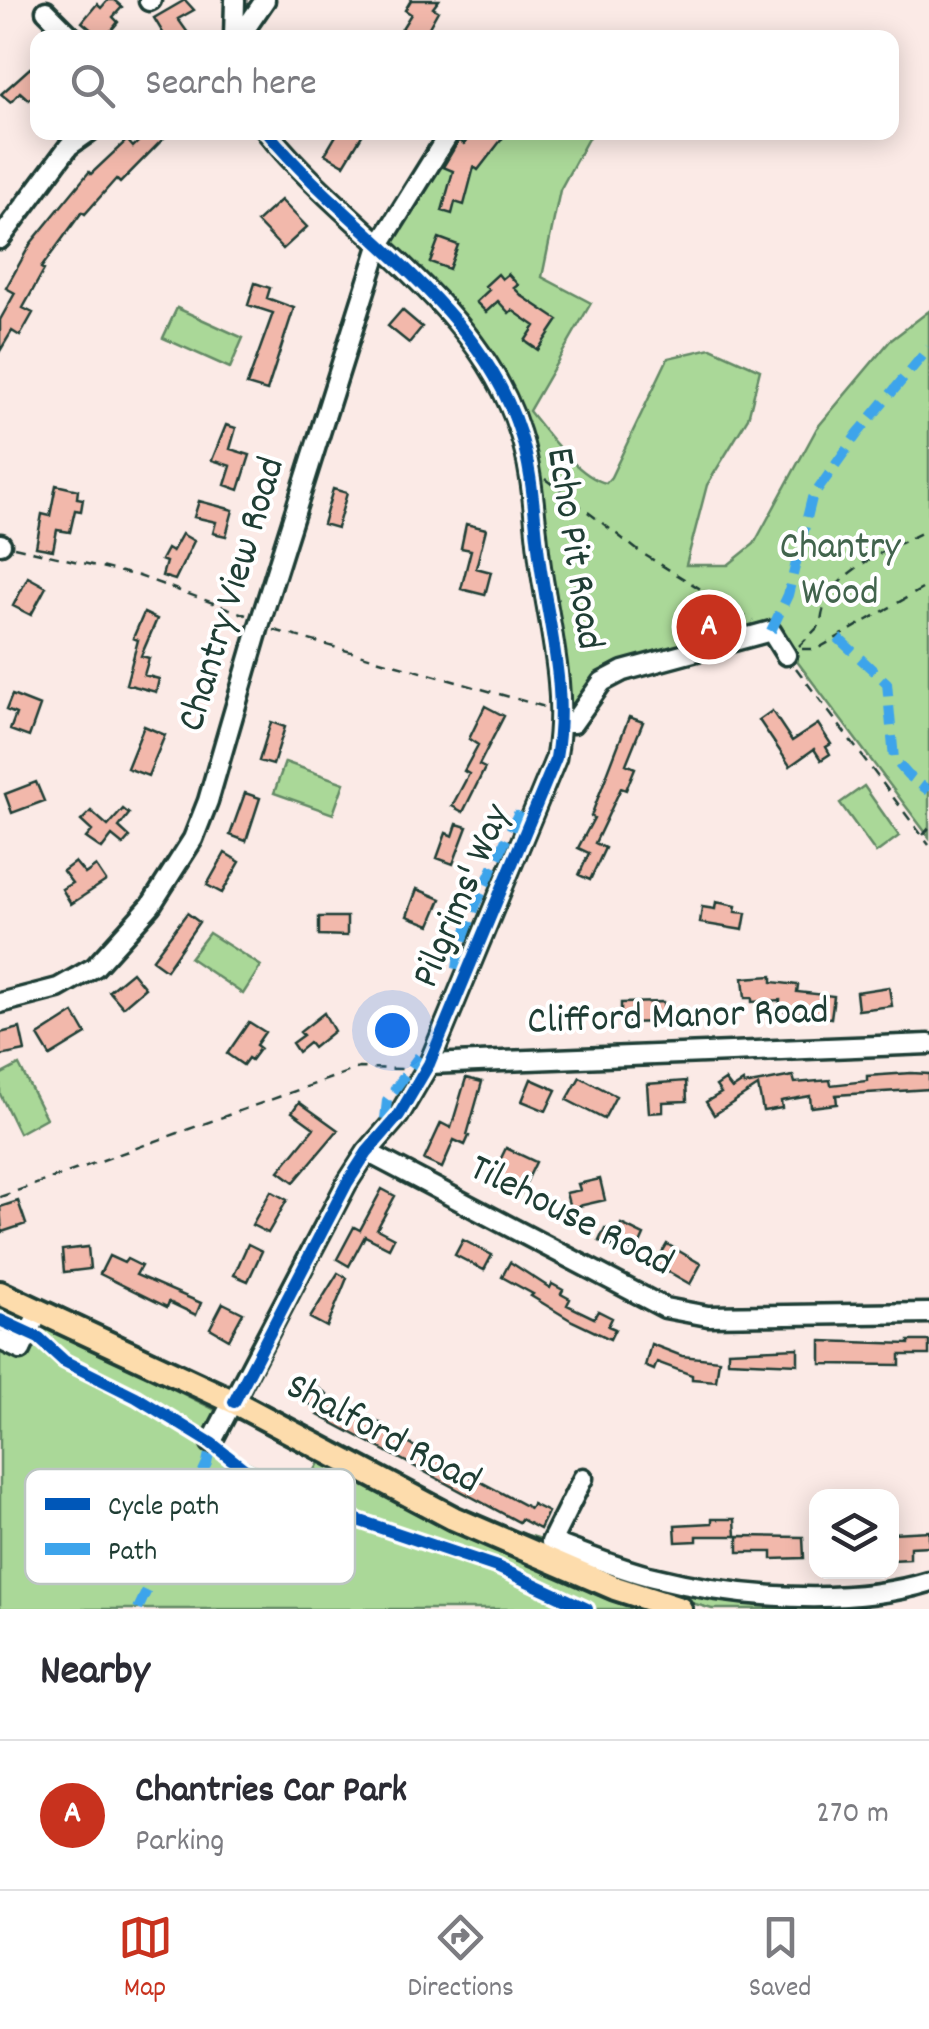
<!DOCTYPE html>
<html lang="en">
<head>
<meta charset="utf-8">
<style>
  body { margin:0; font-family:Dekko,sans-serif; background:#f7f7f7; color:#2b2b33 }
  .controls { position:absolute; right:30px; bottom:30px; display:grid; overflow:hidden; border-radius:20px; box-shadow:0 5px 25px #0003 }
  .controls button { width:90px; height:90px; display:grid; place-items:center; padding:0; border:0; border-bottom:2px solid #e1e1e2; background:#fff; color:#2b2b33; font:50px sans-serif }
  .you { position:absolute; left:392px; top:1030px; width:35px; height:35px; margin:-25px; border:8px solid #fff; border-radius:50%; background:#1a73e8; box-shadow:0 0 0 15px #1a73e833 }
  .badge { display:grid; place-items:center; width:65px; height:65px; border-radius:50%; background:#c8321e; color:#fff; font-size:32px; font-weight:700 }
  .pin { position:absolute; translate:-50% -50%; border:5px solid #fff; box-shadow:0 2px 10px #0006 }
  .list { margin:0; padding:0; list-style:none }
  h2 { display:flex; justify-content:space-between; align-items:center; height:130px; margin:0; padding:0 40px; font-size:42px }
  h2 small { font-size:32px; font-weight:400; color:#7c7c81 }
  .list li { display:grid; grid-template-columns:65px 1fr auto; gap:30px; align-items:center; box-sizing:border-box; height:150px; padding:0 40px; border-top:2px solid #e1e1e2 }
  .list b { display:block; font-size:38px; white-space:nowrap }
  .list p { margin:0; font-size:32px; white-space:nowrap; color:#7c7c81 }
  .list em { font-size:32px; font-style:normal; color:#7c7c81 }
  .icon { flex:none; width:55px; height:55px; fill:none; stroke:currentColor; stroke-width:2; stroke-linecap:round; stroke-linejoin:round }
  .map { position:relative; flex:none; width:929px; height:1609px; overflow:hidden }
  .search { position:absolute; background:#fff; box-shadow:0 5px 25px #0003; left:30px; right:30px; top:30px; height:110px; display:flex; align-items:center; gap:25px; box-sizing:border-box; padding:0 35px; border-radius:20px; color:#7c7c81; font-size:38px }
  .sheet { height:280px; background:#fff }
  nav { display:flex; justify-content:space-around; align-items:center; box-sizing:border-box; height:140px; border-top:2px solid #e1e1e2; background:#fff; font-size:28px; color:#7c7c81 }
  nav a { display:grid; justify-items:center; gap:5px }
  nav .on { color:#c8321e }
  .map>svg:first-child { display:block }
</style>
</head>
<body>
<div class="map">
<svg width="929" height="1609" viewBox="0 0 929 1609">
  <rect width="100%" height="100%" fill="#fbeae6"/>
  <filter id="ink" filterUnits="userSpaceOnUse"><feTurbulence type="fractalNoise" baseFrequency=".01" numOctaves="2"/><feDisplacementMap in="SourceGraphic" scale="20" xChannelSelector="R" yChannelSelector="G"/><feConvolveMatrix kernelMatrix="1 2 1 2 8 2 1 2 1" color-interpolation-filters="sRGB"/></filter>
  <g filter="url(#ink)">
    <path fill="#aad898" stroke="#648a66" stroke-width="2.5" d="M458,133H591L560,190L542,277L591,303L529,411C547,433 578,477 606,483L611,477L668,358L711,348L760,370L748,418L707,485L686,565H728L754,544L817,428L890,341L929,311V837L775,632L613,686L599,693L576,716L567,714V677L553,601L497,364L492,353L447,296L392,241Z
      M177,308L243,338L230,368L163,338Z
      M285,762L344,783L333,814L274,793Z
      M864,786L899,836L876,853L840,803Z
      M209,933L261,966L243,994L190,958Z
      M19,1065L46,1118L19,1133L0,1094V1075Z
      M0,1302L221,1413V1448L304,1490L320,1461L448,1525L641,1609H0Z
      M478,1521L759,1601L846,1602L866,1609H712L619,1581Z"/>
    <path fill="#f2b8ab" stroke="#1f3d34" stroke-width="2.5" d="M108,0H114L122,7L113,17L118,22L105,38H101L82,22L97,4L101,8Z
      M185,0L194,10L178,19L188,33L182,38H166L154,18Z
      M411,0H439L433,8L438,11L423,38H396L411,14L405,10Z
      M30,68L38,75V89L29,100L20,92L11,102L1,94Z
      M148,132H170L120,183L116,179L85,214L82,212L41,268L44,270L23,308L33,313L20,336L12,331L0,351V320L15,293L6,288L31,243L89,172L91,174L127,140L133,147Z
      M338,132H364L344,165L325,154Z
      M473,132H493L502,139L478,170L474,167L464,205L455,202L452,214L442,211L453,171L443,167L459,140L464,144Z
      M281,200L307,227L283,249L257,222Z
      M439,238L458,245L449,269L430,262Z
      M498,274L502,279L508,274L518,285L514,288L522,296L558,320L538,350L525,341L535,326L512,310L509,313L498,301L486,312L476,302L489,290L485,286Z
      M255,283L270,288L267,298L294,308L267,391L247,385L273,313L248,305Z
      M402,310L422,327L409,343L388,326Z
      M226,425L236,428L230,449L250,455L239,490L225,485L231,466L212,460Z
      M56,485L78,490L77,498L83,499L81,511L75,510L70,532L57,530L53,550L36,547L42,514L50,516Z
      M333,489L347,493L337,528L323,524Z
      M199,501L233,510L226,536L213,533L216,522L194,517Z
      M466,524L486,529L476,568L491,572L485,595L461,589L471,550L461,548Z
      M182,534L194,541L175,580L162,576L166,562L161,560L167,549L172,552Z
      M28,577L46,587L31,615L13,606Z
      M144,613L157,619L141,656L149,658L144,675L159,679L156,692L126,684L138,640L133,638Z
      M12,695L40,706L29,737L10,730L16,714L6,710Z
      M485,706L504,716L479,765L485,768L463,812L452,806L469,774L464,771L478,745L469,739Z
      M772,711L792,741L818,724L831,744L826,747L830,754L821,760L814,749L790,766L759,720Z
      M629,717L643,722L626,764L635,768L626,790L621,788L595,843L605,848L590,880L579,875L589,853L578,848L594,818L591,816Z
      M271,722L285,727L273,765L259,761Z
      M144,726L165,735L148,776L127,768Z
      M36,782L44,801L12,813L5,794Z
      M245,793L260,798L246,841L230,835Z
      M123,809L129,814L119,827L130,837L123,845L112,836L102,849L86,838L92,831L81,821L91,811L108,826Z
      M457,824L467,827L453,864L437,858L446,833L453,836Z
      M225,853L240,862L222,893L207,885Z
      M75,862L85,874L96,866L106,881L71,904L62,889L72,883L63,871Z
      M417,889L441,899L430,925L407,916Z
      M716,902L736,906L735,912L746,913L743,930L700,923L702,907L715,909Z
      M187,913L199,922L166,970L152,960Z
      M319,917H347V936L319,935Z
      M132,972L145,988L123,1007L109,991Z
      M772,976V982L798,985L797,992L834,996L831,1018L779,1010L780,1000L752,1002V998H745L743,978Z
      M889,987L892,1006L858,1010L856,992Z
      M663,1002L664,1022L621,1023V1003Z
      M74,1013L86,1034L50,1056L38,1036Z
      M324,1013L334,1031L313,1048L309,1043L298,1052L292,1043L303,1035L300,1032Z
      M249,1022L265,1032L256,1045L260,1048L251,1060L248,1058L243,1065L227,1054Z
      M20,1028L25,1051L0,1056V1033Z
      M911,1073L929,1074V1089L836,1095L837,1104L811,1107L810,1096L781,1101L782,1108L763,1111L758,1086L714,1115L706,1102L721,1093L716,1086L725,1080L732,1089L743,1082L744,1085L793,1076L795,1083L830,1080L831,1085L867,1081V1076Z
      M580,1077L616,1096L604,1119L567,1100Z
      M466,1078L482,1082L467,1135L469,1136L465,1145L454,1140L442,1168L424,1160L441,1123L451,1128Z
      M531,1079L556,1090L546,1111L522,1101Z
      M686,1081L687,1101L663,1102V1112L649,1113L647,1084Z
      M299,1102L338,1130L294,1182L279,1171L314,1128L292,1112Z
      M506,1148L536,1162L521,1193L491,1179Z
      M600,1179L605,1200L570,1208L566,1193L580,1190L578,1184Z
      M382,1189L395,1196L377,1229L394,1238L389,1248L365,1236L349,1266L337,1259L354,1227L360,1230Z
      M271,1191L287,1200L268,1233L252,1225Z
      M18,1201L26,1224L2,1232L0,1207Z
      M621,1224L644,1235L636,1253L615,1242L612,1247L599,1241L605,1228L617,1233Z
      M463,1240L492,1255L484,1270L455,1255Z
      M248,1244L262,1251L248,1281L234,1275Z
      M667,1244L701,1264L690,1284L655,1264Z
      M88,1247L90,1269L64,1272L62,1250Z
      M109,1256L124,1263L127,1259L141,1266L136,1275L201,1303L196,1315L169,1302L167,1307L100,1274Z
      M510,1262L550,1288L552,1284L563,1290L561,1294L570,1299L567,1305L594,1318L598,1311L612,1318L608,1326L615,1329L610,1339L572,1321L531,1296L533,1294L502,1277Z
      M338,1273L347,1278L327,1327L310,1318Z
      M223,1303L243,1313L229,1339L210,1328Z
      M821,1341L909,1344V1341H929V1355H900V1365L821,1364Z
      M651,1344L682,1356L719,1360L716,1381L692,1379V1375L657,1362L654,1370L645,1366Z
      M798,1348V1364L728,1361V1351Z
      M309,1382L327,1394L324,1399L343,1410L376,1426L378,1422L389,1428L387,1432L530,1508L532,1504L548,1512L540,1529L521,1519L519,1522L318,1415L320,1411L299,1397Z
      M712,1519H735L736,1536H697V1541L676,1542L675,1525L712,1523Z
      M929,1531V1546L910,1547V1559L892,1560V1533Z
      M738,1536L803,1537L804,1558L772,1559V1552H738Z"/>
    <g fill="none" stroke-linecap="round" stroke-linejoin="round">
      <defs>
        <path id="minor" d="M149,1L151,0
          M46,11L73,38
          M234,38L235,0
          M239,38L265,0
          M0,239L69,146L89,132
          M0,544H1
          M561,723H573L602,682L623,671L771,631L786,655
          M0,1003L58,988L95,967L151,905L193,839L208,801L259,626L379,246L450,132
          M429,1064L929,1044
          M367,1152L665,1308L708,1316L929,1313
          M0,1340L21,1350L39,1311
          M211,1443L347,1183L367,1152L399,1115L429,1064L556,758C567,695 552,638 542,576C534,530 535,478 520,433C480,304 349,233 267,132
          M583,1478L551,1542C585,1554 619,1569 653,1577C736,1598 847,1607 929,1582"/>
        <path id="major" d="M0,1293L234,1402L453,1518L615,1588L680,1609"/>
      </defs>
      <use href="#minor" stroke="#1f3d34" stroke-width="25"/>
      <use href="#major" stroke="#1f3d34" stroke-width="30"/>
      <path stroke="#1f3d34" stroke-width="2.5" stroke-dasharray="10 8" stroke-linecap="butt" d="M545,479L640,552L753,621
        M14,547L139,576L246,615
        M274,630L545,707
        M799,646L821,624C823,572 889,550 929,529
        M802,649H817L929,585
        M796,668L929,845
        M923,835L929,828
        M0,1197L359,1068L406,1069"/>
      <use href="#minor" stroke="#fff" stroke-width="18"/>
      <use href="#major" stroke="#fddcac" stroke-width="22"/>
      <path stroke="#3da4eb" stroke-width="10" stroke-dasharray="20 10" stroke-linecap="butt" d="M771,631L788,595L812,498L858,433L929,348
        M838,638L887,683L894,759L908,775L929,791
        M457,969L460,947L476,904L523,803
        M385,1119L387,1100L419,1056
        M138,1609L207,1463L211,1443"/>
      <defs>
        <path id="cycleway" d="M0,1320L39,1338L64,1361L136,1397L211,1443L244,1469L316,1506L497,1567L587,1609
          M234,1402L347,1183L367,1152L399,1115L429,1064L556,758C567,695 552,638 542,576C534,530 535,478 520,433C480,304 349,233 267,132"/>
      </defs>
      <use href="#cycleway" stroke="#fff" stroke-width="19"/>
      <use href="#cycleway" stroke="#0057b8" stroke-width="12"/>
    </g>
  </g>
  <g text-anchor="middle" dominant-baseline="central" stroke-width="8" stroke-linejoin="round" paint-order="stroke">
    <g font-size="40" fill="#1f3d34" stroke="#fff">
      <text transform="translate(572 549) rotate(81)">Echo Pit Road</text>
      <text transform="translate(234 595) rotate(-73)">Chantry View Road</text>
      <text transform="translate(464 897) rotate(-67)">Pilgrims' Way</text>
      <text transform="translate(678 1019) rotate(-2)">Clifford Manor Road</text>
      <text transform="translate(570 1218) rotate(27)">Tilehouse Road</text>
      <text transform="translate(382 1436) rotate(28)">Shalford Road</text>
    </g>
    <g font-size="40" fill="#42644d" stroke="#fff">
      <text x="840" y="549">Chantry<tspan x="840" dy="46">Wood</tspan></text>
    </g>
  </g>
  <rect x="25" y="1469" width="330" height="115" rx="15" fill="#fff" stroke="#bcc5c2" stroke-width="2.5"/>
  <rect x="45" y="1498" width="45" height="12" fill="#0057b8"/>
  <rect x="45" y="1543" width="45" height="12" fill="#3da4eb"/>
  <g font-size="28" fill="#1f3d34">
    <text x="108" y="1514">Cycle path</text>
    <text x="108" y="1559">Path</text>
  </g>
</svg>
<div class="controls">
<button><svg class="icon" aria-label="layers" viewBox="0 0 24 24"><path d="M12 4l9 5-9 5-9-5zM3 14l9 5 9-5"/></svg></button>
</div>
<div class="you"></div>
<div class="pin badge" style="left:709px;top:627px">A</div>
<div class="search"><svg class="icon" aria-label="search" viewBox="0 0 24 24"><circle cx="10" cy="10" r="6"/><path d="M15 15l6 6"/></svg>Search here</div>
</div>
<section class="sheet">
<h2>Nearby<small></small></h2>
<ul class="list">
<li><span class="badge">A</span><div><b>Chantries Car Park</b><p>Parking</p></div><em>270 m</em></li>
</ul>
</section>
<nav>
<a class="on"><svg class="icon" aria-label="map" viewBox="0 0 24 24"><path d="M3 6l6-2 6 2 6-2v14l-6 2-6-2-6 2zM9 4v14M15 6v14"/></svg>Map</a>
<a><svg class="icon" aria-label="directions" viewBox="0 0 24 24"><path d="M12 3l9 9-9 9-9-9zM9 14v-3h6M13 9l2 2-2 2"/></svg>Directions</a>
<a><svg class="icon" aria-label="saved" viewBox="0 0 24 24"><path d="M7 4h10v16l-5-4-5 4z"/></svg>Saved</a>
</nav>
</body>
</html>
